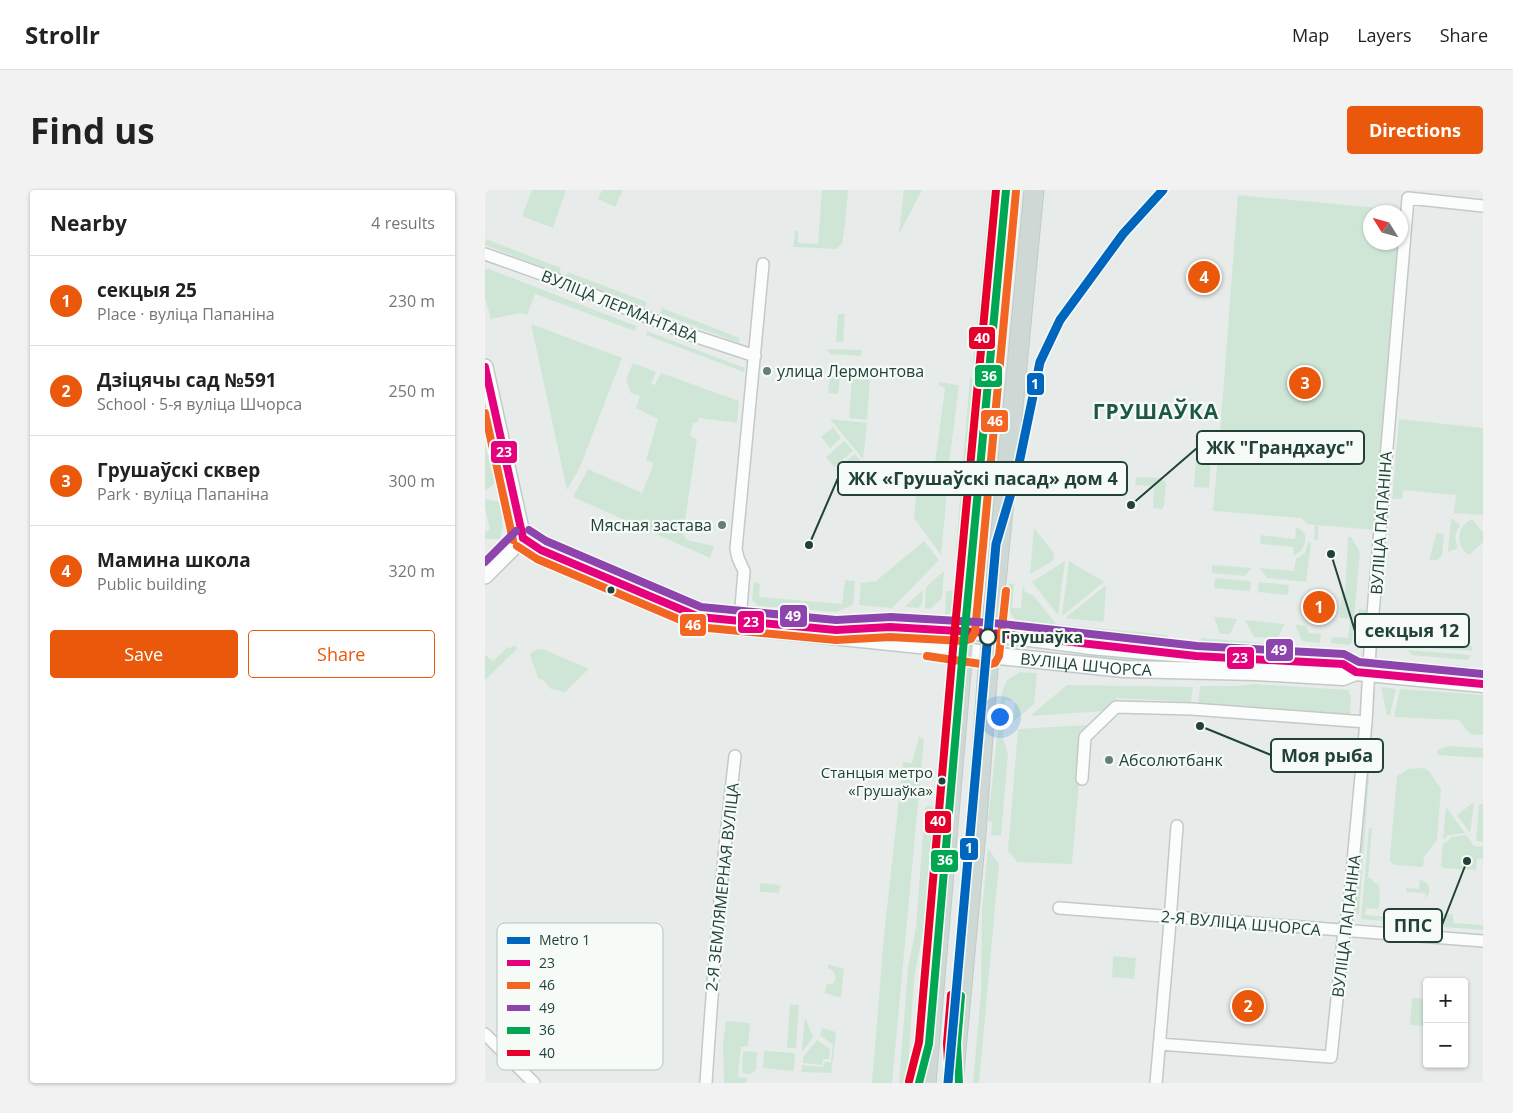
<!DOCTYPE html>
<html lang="en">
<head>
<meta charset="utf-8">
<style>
  body { margin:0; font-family:"Open Sans",sans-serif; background:#f2f2f2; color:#222 }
  .controls { position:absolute; right:15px; bottom:15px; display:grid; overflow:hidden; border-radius:5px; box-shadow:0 1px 4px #0004 }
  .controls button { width:45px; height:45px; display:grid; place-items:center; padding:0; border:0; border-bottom:1px solid #e0e0e0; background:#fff; color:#222; font:25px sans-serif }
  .compass { position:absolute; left:878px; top:15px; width:45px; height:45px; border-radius:50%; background:#fff; box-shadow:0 1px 4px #0004; rotate:307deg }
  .you { position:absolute; left:514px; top:526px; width:18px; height:18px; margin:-12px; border:4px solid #fff; border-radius:50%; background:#1a73e8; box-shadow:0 0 0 8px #1a73e833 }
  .badge { display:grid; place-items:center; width:32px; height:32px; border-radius:50%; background:#ea580c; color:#fff; font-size:16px; font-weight:700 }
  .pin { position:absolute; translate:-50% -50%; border:2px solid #fff; box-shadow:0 1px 5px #0006 }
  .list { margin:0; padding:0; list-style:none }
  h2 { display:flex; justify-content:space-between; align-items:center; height:65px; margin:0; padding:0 20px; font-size:21px }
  h2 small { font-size:16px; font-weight:400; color:#767676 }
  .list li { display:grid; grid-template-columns:32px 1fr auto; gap:15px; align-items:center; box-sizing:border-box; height:90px; padding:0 20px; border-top:1px solid #e0e0e0 }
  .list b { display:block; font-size:19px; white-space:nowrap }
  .list p { margin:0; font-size:16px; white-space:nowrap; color:#767676 }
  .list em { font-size:16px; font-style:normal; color:#767676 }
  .actions { display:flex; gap:10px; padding:15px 20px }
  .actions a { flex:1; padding:11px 0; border:1px solid #ea580c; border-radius:5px; text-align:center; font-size:18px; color:#ea580c }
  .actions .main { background:#ea580c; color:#fff }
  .map { position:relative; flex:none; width:998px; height:893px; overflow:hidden; border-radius:5px }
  header { display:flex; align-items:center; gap:30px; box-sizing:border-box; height:70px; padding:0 25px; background:#fff; border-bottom:1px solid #e0e0e0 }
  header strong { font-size:24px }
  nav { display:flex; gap:28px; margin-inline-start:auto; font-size:18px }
  .intro { display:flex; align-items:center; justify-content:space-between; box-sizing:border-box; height:120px; padding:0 30px }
  h1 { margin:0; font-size:35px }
  .button { padding:12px 22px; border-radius:5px; background:#ea580c; color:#fff; font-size:18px; font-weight:700 }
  main { display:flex; gap:30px; padding:0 30px }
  aside { flex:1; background:#fff; border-radius:5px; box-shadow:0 1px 4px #0004 }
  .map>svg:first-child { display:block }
</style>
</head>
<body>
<header>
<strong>Strollr</strong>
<nav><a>Map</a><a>Layers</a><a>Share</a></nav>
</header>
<div class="intro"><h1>Find us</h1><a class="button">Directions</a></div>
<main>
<aside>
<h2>Nearby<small>4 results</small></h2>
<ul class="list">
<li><span class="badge">1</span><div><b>секцыя 25</b><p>Place · вуліца Папаніна</p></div><em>230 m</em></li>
<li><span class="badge">2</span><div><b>Дзіцячы сад №591</b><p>School · 5-я вуліца Шчорса</p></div><em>250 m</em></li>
<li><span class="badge">3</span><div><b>Грушаўскі сквер</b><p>Park · вуліца Папаніна</p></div><em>300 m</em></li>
<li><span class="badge">4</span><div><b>Мамина школа</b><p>Public building</p></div><em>320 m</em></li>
</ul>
<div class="actions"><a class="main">Save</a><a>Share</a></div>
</aside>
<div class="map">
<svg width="998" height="893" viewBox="0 0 998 893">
  <rect width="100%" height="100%" fill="#e7ecea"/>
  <path fill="#cfe6d6" d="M47,0H81L68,38L37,26Z
    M117,0H138L130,17L113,9Z
    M337,0H363L360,35L357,54L351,59L308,57L310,41H313V53L333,54Z
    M419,0H437L414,44Z
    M505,0H512L495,166L489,175H488Z
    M532,0H536L510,268H506Z
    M753,5L916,20V31V22H886V52L914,53L890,340L831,335L833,336V350L829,349L830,335L822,334L816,328L728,321L735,243Z
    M1,49L76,78L74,84L0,55Z
    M0,79H4L151,136L150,141L50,104L42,125L35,123L6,129L0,107Z
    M83,82L162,112L160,117L81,87Z
    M177,118L255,148L254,153L175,123Z
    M353,124H360L358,152H351Z
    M46,134L137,168L95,277L82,300Z
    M162,141L260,178L259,182L161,145Z
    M342,159L377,160L375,166L345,164Z
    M148,173L171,182L166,194L170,195L176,183L254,211L252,233L214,228L213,232L208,233L205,246L212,249L198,345L202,350L229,356L225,368L88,307L103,279L157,303L169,273L161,270L173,229L151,218L155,206L146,203L141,189Z
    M345,179L387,183L386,188L345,184Z
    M345,186L355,187L353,204L343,203Z
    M485,187L489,189L492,195L474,410L467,422L460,426L461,401H470L472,369L471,359Z
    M367,189L385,190L382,230L364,228Z
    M453,192L474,195L464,274L450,273L460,198L454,196Z
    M345,229L382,233L378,269Z
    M914,229L998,238V325L969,323L971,305L918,300L917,309H907Z
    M348,237L356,248L345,258L336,247Z
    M359,251L368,261L349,277L341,267Z
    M712,252L727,253L724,298L709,297Z
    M0,254L10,293L0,301Z
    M370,264L377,273L358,289L351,279Z
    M434,277L464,279L456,365L429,328Z
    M651,287L675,288L681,293L679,316L677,319L668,318L669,296L650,295Z
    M0,309L14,312C17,325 19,336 15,349H0V342L5,340L0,317Z
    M966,328L975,335C970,343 969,349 973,358L963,362Z
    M987,329L998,342V352L984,365C971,355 970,337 987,329Z
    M549,338L569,363L568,371L545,384Z
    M811,338H814L820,344V352L817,360L808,366L809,357L775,354L776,345L810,349Z
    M951,343L959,344L957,366L952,370H944L949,351L950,350Z
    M863,347H866L875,362L869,429L855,428L857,402H860Z
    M439,351L454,370L407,418L374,415L376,393L391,391Z
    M823,353H826L821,392L782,388L775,378L809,381L811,369L820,363Z
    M580,371L573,425L547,392Z
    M584,371L619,392L577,426Z
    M727,375L767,378L760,386L727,383Z
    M458,382H459L457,408L445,419L440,418L441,397Z
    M730,388L766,391L765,401L729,398Z
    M360,390L370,391L368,415L351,422L273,416L267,410L269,391L275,394L274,407L357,414Z
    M774,392L804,395L803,405L773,402Z
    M529,393L527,418H536L538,395L540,402L549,406L571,434L681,445L688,450L541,436C519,426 524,414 524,394Z
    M621,395L619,430L617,432L580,428Z
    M438,400L437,414L433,418L419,417Z
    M874,419L884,420L880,457L874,456L871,452Z
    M271,420L352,426L350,433L270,426L268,424Z
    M729,427L752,429L745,444H735Z
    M760,430L800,434L792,449L769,447Z
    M865,431L869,433L867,452L865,455L846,453L847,447L863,448Z
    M810,434L821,436L824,443L836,444L835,453L817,451Z
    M716,448L853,459L858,463V470L719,458L716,452Z
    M917,452L987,456V461L917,456Z
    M29,455L33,458L0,490V465L8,471L23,457L26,458Z
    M53,459L60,460L104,479L80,502L66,499L59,491L53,488L45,465L48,461Z
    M518,459L599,465L693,467L696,471L692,473L591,467Z
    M923,460L986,465L983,470L926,465Z
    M889,470L983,476V482L899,476Z
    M535,482L552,483L549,514L528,532L530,511L520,510L518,549L523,563L516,646L506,645L507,632L503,631L517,502L522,490Z
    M769,494L864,500V503L866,505L865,525L713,514L715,496H753Z
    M582,495L708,497L706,512L632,508L619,521L545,526Z
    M896,497L911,499L905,525H902Z
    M889,499L890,503L874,724H870Z
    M915,499L998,505V545L985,544L974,530L909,527Z
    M603,535V540L598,545L587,674L532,672L523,661L533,539Z
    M434,547L439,549L407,893H387L399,745L418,572L427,573Z
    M963,556L998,558V568L952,565L953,560Z
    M939,578L944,581L956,599L952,650L939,667L938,677L910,675L905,671V666L912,586L923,579Z
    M989,612L985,643L972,625Z
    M994,614H998V652L991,651Z
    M443,616L450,617L441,726L429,789L422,893H414L423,778L431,737L440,618Z
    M961,617L980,643L963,645L958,650Z
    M884,638H887L883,688H886L891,694L894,695L895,709L893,719L881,718L880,725L941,730L942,721L945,723L944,732L941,735L876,729Z
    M981,645L989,656L998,657V669H992L991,680L958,678L956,675L958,654L967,647Z
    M503,658L514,674L494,893H488L496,804L497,721Z
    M935,689L943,694C945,700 945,705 940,709L941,703L921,702V698L934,699Z
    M275,693L295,695L294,703L275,702Z
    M958,724H968V733L998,735V740L959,737L957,735Z
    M628,766L651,768L649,789L627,787Z
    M343,774L359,779L356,808L340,803L341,795L349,793L351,786L347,780L343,778Z
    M927,808L942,809V836L925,835Z
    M305,814L314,815L311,858H302Z
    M320,827L328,847L318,861L317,860Z
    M241,831L265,833L263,856L256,857L253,887L262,888L261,893H239L238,855Z
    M337,838L351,842L348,871H346L348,855L335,845Z
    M332,850L345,859L344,869H338L337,875L318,873V867Z
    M258,861L272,862L271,880L265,884L257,883Z
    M281,861L310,863L309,881L278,878L279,862Z
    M339,872H347L346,883L316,882L317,875L338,877Z"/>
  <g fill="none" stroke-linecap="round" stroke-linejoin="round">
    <defs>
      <path id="minor" d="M0,64L73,90L200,143L270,166
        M255,430L259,381L253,368L251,359L278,74
        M597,589L600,547L631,517L707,519L881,532
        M574,718L998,751
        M0,844L49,893
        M674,854L846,867L859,741L864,715L881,532L885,459L923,8L998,16
        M221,893C228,784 237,675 250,566
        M671,893L684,744L692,636"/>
      <path id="tertiary" d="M0,177L38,348
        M38,348L56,360L232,435L478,460
        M0,386L38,348
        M355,440L405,437L480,441"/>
      <g id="secondary">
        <path d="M480,441C522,444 563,451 605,456C689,464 773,469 858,474L871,482L998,494"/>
        <path id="s1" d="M478,460L504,465L639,479L771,482L858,487L871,482"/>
      </g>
      <path id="primary" d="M441,893L478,460L521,0
        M468,893L491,643L504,465L549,0"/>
    </defs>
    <use href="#minor" stroke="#c4c9c7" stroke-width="14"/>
    <use href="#tertiary" stroke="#c4c9c7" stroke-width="18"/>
    <use href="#secondary" stroke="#c2cac7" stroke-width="19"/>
    <use href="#primary" stroke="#c2cbc9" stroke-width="21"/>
    <use href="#minor" stroke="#fbfcfc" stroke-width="11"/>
    <use href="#tertiary" stroke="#fbfcfc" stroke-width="15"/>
    <use href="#secondary" stroke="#fbfcfc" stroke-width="16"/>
    <use href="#primary" stroke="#ced8d5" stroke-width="19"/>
    <defs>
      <path id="bus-1" d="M0,177L38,348
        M38,348L56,360L214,427L351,440L405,437L507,443L711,466L858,474L871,482L998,494"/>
      <path id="bus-2" d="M0,223L28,350
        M32,356L52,369L212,437L351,450L405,447L479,451L486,449L490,442L531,1
        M442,466L503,475L510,473L514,466L521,401"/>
      <path id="bus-3" d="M44,340L61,351L216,417L351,430L406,427L508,433L712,456L859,464L874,472L998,484
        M0,372L31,341"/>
      <path id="bus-4" d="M434,893L444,854L478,460L521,0
        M474,893L472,854L476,806"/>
      <path id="bus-5" d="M424,891L434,852L468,459L511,0
        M464,893L462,853L466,805"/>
    </defs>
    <use href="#bus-1" stroke="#f6fbf8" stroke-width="11"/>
    <use href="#bus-2" stroke="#f6fbf8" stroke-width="11"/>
    <use href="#bus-3" stroke="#f6fbf8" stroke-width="11"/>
    <use href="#bus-4" stroke="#f6fbf8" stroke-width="11"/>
    <use href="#bus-5" stroke="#f6fbf8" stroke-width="11"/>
    <use href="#bus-1" stroke="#e5007d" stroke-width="8"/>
    <use href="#bus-2" stroke="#f26522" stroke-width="8"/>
    <use href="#bus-3" stroke="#8e44ad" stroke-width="8"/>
    <use href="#bus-4" stroke="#00a651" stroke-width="8"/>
    <use href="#bus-5" stroke="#e4002b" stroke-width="8"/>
    <defs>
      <path id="metro-1" d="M463,893L511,354L532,283L555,172L575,130L638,44L678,0"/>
    </defs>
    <use href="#metro-1" stroke="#f6fbf8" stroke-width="12"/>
    <use href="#metro-1" stroke="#0065bd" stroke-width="9"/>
  </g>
  <g fill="#677e77" stroke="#f6fbf8" stroke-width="2">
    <circle cx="282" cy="181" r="5"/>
    <circle cx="237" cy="335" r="5"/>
    <circle cx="624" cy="570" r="5"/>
  </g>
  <g fill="#224239" stroke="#f6fbf8" stroke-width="2">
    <circle cx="126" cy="400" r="4.5"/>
    <circle cx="457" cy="591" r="4.5"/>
  </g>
  <circle fill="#f6fbf8" stroke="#224239" stroke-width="2.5" cx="503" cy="447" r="8"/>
  <g text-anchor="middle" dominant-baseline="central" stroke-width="4.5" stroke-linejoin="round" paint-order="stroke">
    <g font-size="15" fill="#224239" stroke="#f6fbf8" text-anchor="end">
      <text x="448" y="582">Станцыя метро<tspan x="448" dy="18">«Грушаўка»</tspan></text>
    </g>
    <g font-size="16" fill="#224239" stroke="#f6fbf8">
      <text transform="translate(135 116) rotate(22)">ВУЛІЦА ЛЕРМАНТАВА</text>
      <text transform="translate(896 333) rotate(-86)">ВУЛІЦА ПАПАНІНА</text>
      <text stroke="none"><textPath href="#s1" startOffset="124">ВУЛІЦА ШЧОРСА</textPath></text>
      <text transform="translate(237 697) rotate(-84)">2-Я ЗЕМЛЯМЕРНАЯ ВУЛІЦА</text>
      <text transform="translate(756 733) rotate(5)">2-Я ВУЛІЦА ШЧОРСА</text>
      <text transform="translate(861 736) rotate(-83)">ВУЛІЦА ПАПАНІНА</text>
    </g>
    <g font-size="16" fill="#224239" stroke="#f6fbf8" text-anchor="start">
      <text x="292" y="181">улица Лермонтова</text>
      <text x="227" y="335" text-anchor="end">Мясная застава</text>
      <text x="634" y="570">Абсолютбанк</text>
    </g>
    <g font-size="16" font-weight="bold" fill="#224239" stroke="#f6fbf8" text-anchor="start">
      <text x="516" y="447">Грушаўка</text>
    </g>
    <g font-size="21" font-weight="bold" letter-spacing="1" fill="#1c5747" stroke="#f6fbf8">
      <text x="671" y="221">ГРУШАЎКА</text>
    </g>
  </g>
  <rect x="12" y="733" width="166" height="147" rx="8" fill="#f6fbf8" stroke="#b6c4bf" stroke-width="1"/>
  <rect x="22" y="747" width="23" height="7" fill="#0065bd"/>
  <rect x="22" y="770" width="23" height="6" fill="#e5007d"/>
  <rect x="22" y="792" width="23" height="7" fill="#f26522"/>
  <rect x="22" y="815" width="23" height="6" fill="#8e44ad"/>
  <rect x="22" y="837" width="23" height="7" fill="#00a651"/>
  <rect x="22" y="860" width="23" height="6" fill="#e4002b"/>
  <g font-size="14" fill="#224239">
    <text x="54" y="755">Metro 1</text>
    <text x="54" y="778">23</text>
    <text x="54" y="800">46</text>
    <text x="54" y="823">49</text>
    <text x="54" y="845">36</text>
    <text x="54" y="868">40</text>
  </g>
  <path fill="none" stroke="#224239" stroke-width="2" d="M646 315L712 258M324 355L353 288M846 364L870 441M715 536L786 565M982 671L957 735"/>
  <g fill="#224239" stroke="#f6fbf8" stroke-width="2">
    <circle cx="646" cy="315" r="5"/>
    <circle cx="324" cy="355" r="5"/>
    <circle cx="846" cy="364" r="5"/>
    <circle cx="715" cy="536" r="5"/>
    <circle cx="982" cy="671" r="5"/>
  </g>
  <g fill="#f6fbf8" stroke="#224239" stroke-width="2">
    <rect x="712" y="241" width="167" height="33" rx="5"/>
    <rect x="353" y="272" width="289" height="33" rx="5"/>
    <rect x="870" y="424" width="114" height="33" rx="5"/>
    <rect x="786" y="549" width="112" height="33" rx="5"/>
    <rect x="899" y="719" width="58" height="33" rx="5"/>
  </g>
  <g font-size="18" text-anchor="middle" font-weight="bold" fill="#224239">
    <text x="795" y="264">ЖК "Грандхаус"</text>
    <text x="498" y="295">ЖК «Грушаўскі пасад» дом 4</text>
    <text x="927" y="447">секцыя 12</text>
    <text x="842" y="572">Моя рыба</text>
    <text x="928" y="742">ППС</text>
  </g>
  <g stroke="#f6fbf8" stroke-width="2">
    <rect x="483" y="136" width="28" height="24" rx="5" fill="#e4002b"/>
    <rect x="489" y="174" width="29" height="24" rx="5" fill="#00a651"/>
    <rect x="541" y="182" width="19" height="24" rx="5" fill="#0065bd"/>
    <rect x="495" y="219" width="29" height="24" rx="5" fill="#f26522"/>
    <rect x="5" y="250" width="28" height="24" rx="5" fill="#e5007d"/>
    <rect x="294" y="414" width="29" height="24" rx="5" fill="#8e44ad"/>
    <rect x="252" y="420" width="28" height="24" rx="5" fill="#e5007d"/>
    <rect x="194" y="423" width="28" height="24" rx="5" fill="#f26522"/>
    <rect x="780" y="448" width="29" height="24" rx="5" fill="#8e44ad"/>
    <rect x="741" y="456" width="29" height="24" rx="5" fill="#e5007d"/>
    <rect x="439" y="620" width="28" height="24" rx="5" fill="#e4002b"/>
    <rect x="474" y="647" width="20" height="24" rx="5" fill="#0065bd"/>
    <rect x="445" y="659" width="29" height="24" rx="5" fill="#00a651"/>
  </g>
  <g font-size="14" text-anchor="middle" font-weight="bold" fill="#fff">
    <text x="497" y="153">40</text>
    <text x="504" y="191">36</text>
    <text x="550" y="199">1</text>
    <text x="510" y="236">46</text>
    <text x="19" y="267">23</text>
    <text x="308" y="431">49</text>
    <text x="266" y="437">23</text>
    <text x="208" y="440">46</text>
    <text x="794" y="465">49</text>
    <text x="755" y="473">23</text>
    <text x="453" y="636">40</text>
    <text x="484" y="663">1</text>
    <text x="460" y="675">36</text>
  </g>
</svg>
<div class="controls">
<button>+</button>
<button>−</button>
</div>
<svg class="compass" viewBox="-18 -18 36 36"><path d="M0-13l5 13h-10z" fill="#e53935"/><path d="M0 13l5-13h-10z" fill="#767676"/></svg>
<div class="you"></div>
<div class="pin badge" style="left:834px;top:417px">1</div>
<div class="pin badge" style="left:763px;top:816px">2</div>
<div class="pin badge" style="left:820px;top:193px">3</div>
<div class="pin badge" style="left:719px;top:87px">4</div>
</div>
</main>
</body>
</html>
